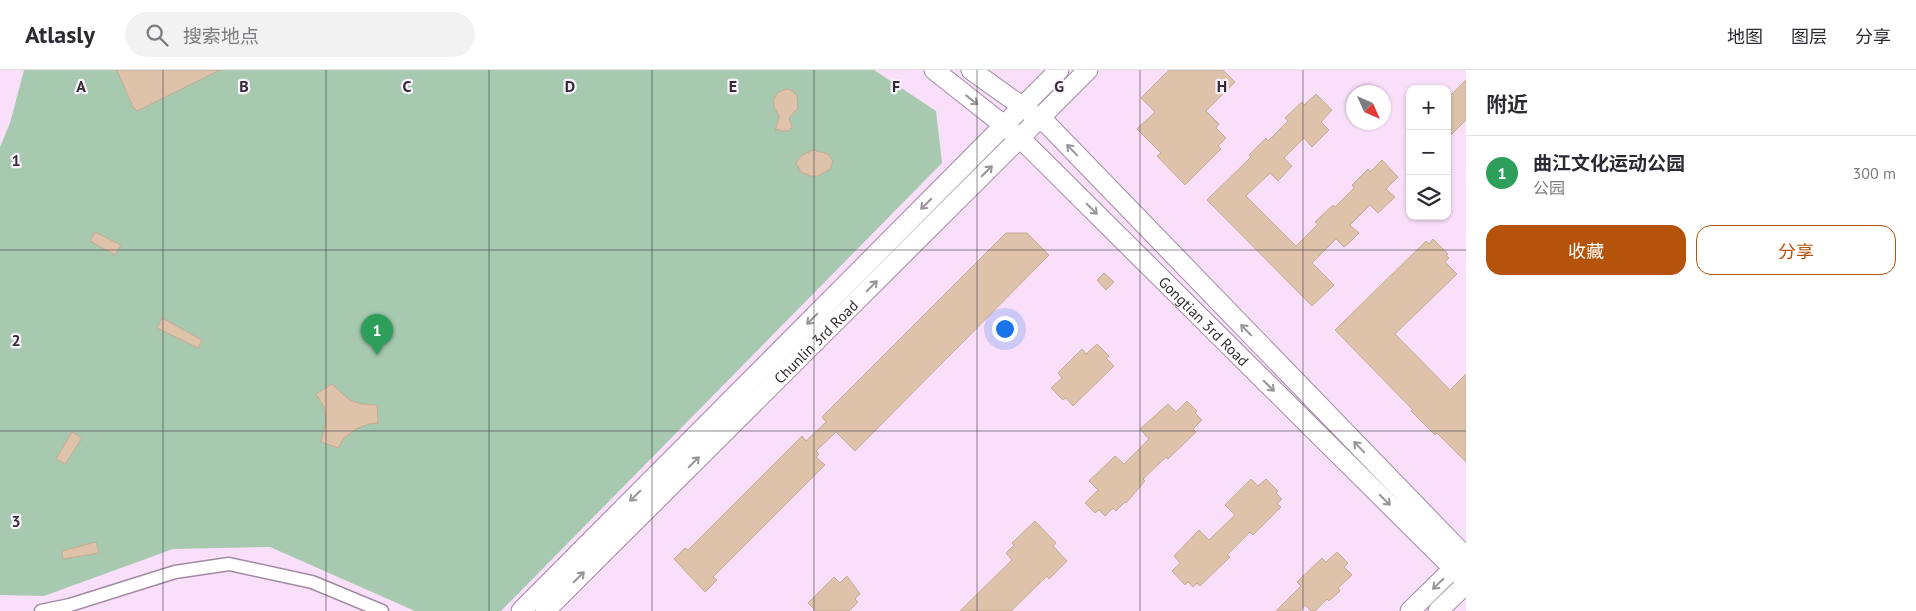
<!DOCTYPE html>
<html lang="zh">
<head>
<meta charset="utf-8">
<style>
  body { margin:0; font-family:"PT Sans","Noto Sans SC",sans-serif; background:#f2f2f3; color:#2b2b33 }
  .controls { position:absolute; right:15px; top:15px; display:grid; overflow:hidden; border-radius:10px; box-shadow:0 1px 4px #0004 }
  .controls button { width:45px; height:45px; display:grid; place-items:center; padding:0; border:0; border-bottom:1px solid #e1e1e2; background:#fff; color:#2b2b33; font:25px sans-serif }
  .compass { position:absolute; left:1346px; top:15px; width:45px; height:45px; border-radius:50%; background:#fff; box-shadow:0 1px 4px #0004; rotate:135deg }
  .you { position:absolute; left:1004px; top:258px; width:18px; height:18px; margin:-12px; border:4px solid #fff; border-radius:50%; background:#1a73e8; box-shadow:0 0 0 8px #1a73e833 }
  .badge { display:grid; place-items:center; width:32px; height:32px; border-radius:50%; background:#b45309; color:#fff; font-size:16px; font-weight:700 }
  .pin { position:absolute; translate:-50% -41px; filter:drop-shadow(0 1px 2px #0008) }
  .pin::after { content:''; position:absolute; top:26px; width:18px; height:15px; background:inherit; clip-path:polygon(0 0,100% 0,50% 100%) }
  .list { margin:0; padding:0; list-style:none }
  h2 { display:flex; justify-content:space-between; align-items:center; height:65px; margin:0; padding:0 20px; font-size:21px }
  h2 small { font-size:16px; font-weight:400; color:#7c7c81 }
  .list li { display:grid; grid-template-columns:32px 1fr auto; gap:15px; align-items:center; box-sizing:border-box; height:75px; padding:0 20px; border-top:1px solid #e1e1e2 }
  .list b { display:block; font-size:19px; white-space:nowrap }
  .list p { margin:0; font-size:16px; white-space:nowrap; color:#7c7c81 }
  .list em { font-size:16px; font-style:normal; color:#7c7c81 }
  .actions { display:flex; gap:10px; padding:15px 20px }
  .actions a { flex:1; padding:11px 0; border:1px solid #b45309; border-radius:15px; text-align:center; font-size:18px; color:#b45309 }
  .actions .main { background:#b45309; color:#fff }
  .icon { flex:none; width:28px; height:28px; fill:none; stroke:currentColor; stroke-width:2; stroke-linecap:round; stroke-linejoin:round }
  .map { position:relative; flex:none; width:1466px; height:541px; overflow:hidden }
  header { display:flex; align-items:center; gap:30px; box-sizing:border-box; height:70px; padding:0 25px; background:#fff; border-bottom:1px solid #e1e1e2 }
  header strong { font-size:24px }
  nav { display:flex; gap:28px; margin-inline-start:auto; font-size:18px }
  .search { width:350px; height:45px; background:#f2f2f3; display:flex; align-items:center; gap:12px; box-sizing:border-box; padding:0 18px; border-radius:28px; color:#7c7c81; font-size:19px }
  main { display:flex }
  aside { flex:1; background:#fff }
  .map>svg:first-child { display:block }
</style>
</head>
<body>
<header>
<strong>Atlasly</strong>
<div class="search"><svg class="icon" aria-label="search" viewBox="0 0 24 24"><circle cx="10" cy="10" r="6"/><path d="M15 15l6 6"/></svg>搜索地点</div>
<nav><a>地图</a><a>图层</a><a>分享</a></nav>
</header>
<main>
<div class="map">
<svg width="1466" height="541" viewBox="0 0 1466 541">
  <rect width="100%" height="100%" fill="#f9dffa"/>
  <path fill="#a6c9af" d="M24,0H874L936,41L942,93L501,541H415L270,477L173,479L44,526L0,525V77L10,53Z"/>
  <path fill="#dec3aa" stroke="#c5ab92" d="M117,0H220L137,41L133,37Z
    M1169,0H1223L1235,12L1206,41L1219,54L1216,58L1226,68L1218,76L1221,79L1185,115L1157,86L1161,83L1137,59L1155,42L1141,28Z
    M1466,10V50L1447,69V29Z
    M787,19L793,21L797,26L798,38L789,48L792,56L789,61H781L778,59L775,62L779,46L775,39L773,31L777,23Z
    M1316,24L1332,40L1321,52L1329,60L1312,77L1304,68L1284,88L1292,96L1278,111L1270,103L1246,126L1296,176L1318,154L1315,152L1333,135L1335,137L1354,118L1352,115L1368,99L1370,102L1382,90L1398,107L1386,119L1395,127L1378,143L1370,135L1350,155L1359,163L1349,173L1344,177L1336,169L1312,193L1334,215L1312,236L1207,130L1251,87L1249,85L1266,68L1268,71L1288,51L1285,48L1302,32L1304,35Z
    M813,80L828,84L833,91L830,99L818,106H811L801,102L796,93L801,86Z
    M95,162L121,175L115,185L90,171Z
    M1006,163H1027L1049,185L855,381L836,362L816,381L819,384L816,387L825,395L713,507L717,510L705,522L674,489L685,478L688,480L802,366L806,371L826,352L822,347Z
    M1433,169L1448,184L1446,185L1449,188L1445,192L1457,204L1395,264L1450,320L1466,304V392L1437,363L1435,365L1411,341L1413,340L1335,260L1426,171L1429,174Z
    M1104,203L1114,212L1106,220L1097,210Z
    M162,248L202,270L198,278L157,258Z
    M1097,274L1109,286L1106,288L1114,296L1073,336L1066,328L1063,330L1051,318L1062,308L1058,303L1082,279L1086,284Z
    M332,314L348,329L361,334L377,335L378,353L369,354L356,359L344,368L338,378L321,372L326,351L324,337L316,324Z
    M1187,331L1197,341L1195,343L1202,350L1193,359L1196,362L1168,389L1166,387L1143,409L1145,411L1126,433L1125,432L1116,441L1113,438L1105,446L1099,440L1095,443L1085,433L1098,420L1089,411L1115,386L1124,394L1149,369L1140,359L1168,334L1176,342Z
    M72,362L82,368L65,394L56,389Z
    M1251,409L1258,416L1266,409L1278,421L1276,423L1282,429L1277,434L1281,437L1253,465L1250,462L1227,485L1230,487L1200,516L1197,513L1193,517L1188,512L1185,515L1172,501L1180,493L1174,486L1199,460L1209,470L1235,445L1225,435Z
    M1035,451L1056,473L1053,476L1067,491L1049,509L1047,506L1011,541H960L1012,490L1006,483L1014,475L1012,473Z
    M96,472L99,483L63,489L62,481Z
    M1337,482L1348,493L1344,497L1352,505L1338,518L1340,521L1329,531L1327,529L1315,541H1311L1305,535L1300,541H1276L1301,516L1297,512L1322,488L1326,492Z
    M847,506L860,524L855,529L858,532L849,541H816L808,533L834,507L840,513Z"/>
  <g fill="none" stroke-linecap="round" stroke-linejoin="round">
    <defs>
      <path id="street" d="M41,541L70,535L175,502L229,494L312,512L382,541"/>
      <g id="secondary">
        <path id="s1" d="M934,0L1020,68L1466,511"/>
        <path d="M971,0L1048,55L1466,487"/>
        <path d="M521,541L1059,0"/>
        <path id="s2" d="M545,541L1088,0"/>
        <path d="M1410,541L1463,489"/>
        <path d="M1438,541L1466,514"/>
      </g>
    </defs>
    <use href="#street" stroke="#a28aa3" stroke-width="15"/>
    <use href="#secondary" stroke="#a28aa3" stroke-width="21"/>
    <use href="#street" stroke="#fff" stroke-width="12"/>
    <use href="#secondary" stroke="#fff" stroke-width="19"/>
  </g>
  <defs><path id="oneway-shaft" d="M-6 0H5M1.5-3L5.5 0L1.5 3" fill="none" stroke-width="1.6" stroke-linecap="round" stroke-linejoin="round" transform="scale(1.25)"/></defs>
  <g stroke="#9a959a">
    <use href="#oneway-shaft" transform="translate(972 30) rotate(38)"/>
    <use href="#oneway-shaft" transform="translate(1072 80) rotate(-134)"/>
    <use href="#oneway-shaft" transform="translate(987 101) rotate(-45)"/>
    <use href="#oneway-shaft" transform="translate(926 134) rotate(135)"/>
    <use href="#oneway-shaft" transform="translate(1092 139) rotate(45)"/>
    <use href="#oneway-shaft" transform="translate(872 216) rotate(-45)"/>
    <use href="#oneway-shaft" transform="translate(812 249) rotate(135)"/>
    <use href="#oneway-shaft" transform="translate(1246 260) rotate(-134)"/>
    <use href="#oneway-shaft" transform="translate(1269 316) rotate(45)"/>
    <use href="#oneway-shaft" transform="translate(1359 377) rotate(-134)"/>
    <use href="#oneway-shaft" transform="translate(694 392) rotate(-45)"/>
    <use href="#oneway-shaft" transform="translate(635 426) rotate(135)"/>
    <use href="#oneway-shaft" transform="translate(1385 430) rotate(45)"/>
    <use href="#oneway-shaft" transform="translate(579 507) rotate(-45)"/>
    <use href="#oneway-shaft" transform="translate(1438 514) rotate(136)"/>
  </g>
  <path fill="none" stroke="#352b36" stroke-width="1" stroke-opacity="0.55" d="M163,0V541M326,0V541M489,0V541M652,0V541M814,0V541M977,0V541M1140,0V541M1303,0V541M0,180H1466M0,361H1466"/>
  <g text-anchor="middle" dominant-baseline="central" stroke-width="4.5" stroke-linejoin="round" paint-order="stroke">
    <g font-size="15" fill="#352b36" stroke="#fcf2fd">
      <text stroke="none"><textPath href="#s1" startOffset="369">Gongtian 3rd Road</textPath></text>
      <text stroke="none"><textPath href="#s2" startOffset="382">Chunlin 3rd Road</textPath></text>
    </g>
  </g>
  <g font-size="16" text-anchor="middle" font-weight="bold" fill="#352b36" stroke="#fcf2fd" stroke-width="4.5" stroke-linejoin="round" paint-order="stroke">
    <text x="81" y="22">A</text>
    <text x="244" y="22">B</text>
    <text x="407" y="22">C</text>
    <text x="570" y="22">D</text>
    <text x="733" y="22">E</text>
    <text x="896" y="22">F</text>
    <text x="1059" y="22">G</text>
    <text x="1222" y="22">H</text>
    <text x="16" y="96">1</text>
    <text x="16" y="276">2</text>
    <text x="16" y="457">3</text>
  </g>
</svg>
<div class="controls">
<button>+</button>
<button>−</button>
<button><svg class="icon" aria-label="layers" viewBox="0 0 24 24"><path d="M12 4l9 5-9 5-9-5zM3 14l9 5 9-5"/></svg></button>
</div>
<svg class="compass" viewBox="-18 -18 36 36"><path d="M0-13l5 13h-10z" fill="#e53935"/><path d="M0 13l5-13h-10z" fill="#7c7c81"/></svg>
<div class="you"></div>
<div class="pin badge" style="left:377px;top:285px;background:#2e9e5b">1</div>
</div>
<aside>
<h2>附近<small></small></h2>
<ul class="list">
<li><span class="badge" style="background:#2e9e5b">1</span><div><b>曲江文化运动公园</b><p>公园</p></div><em>300 m</em></li>
</ul>
<div class="actions"><a class="main">收藏</a><a>分享</a></div>
</aside>
</main>
</body>
</html>
